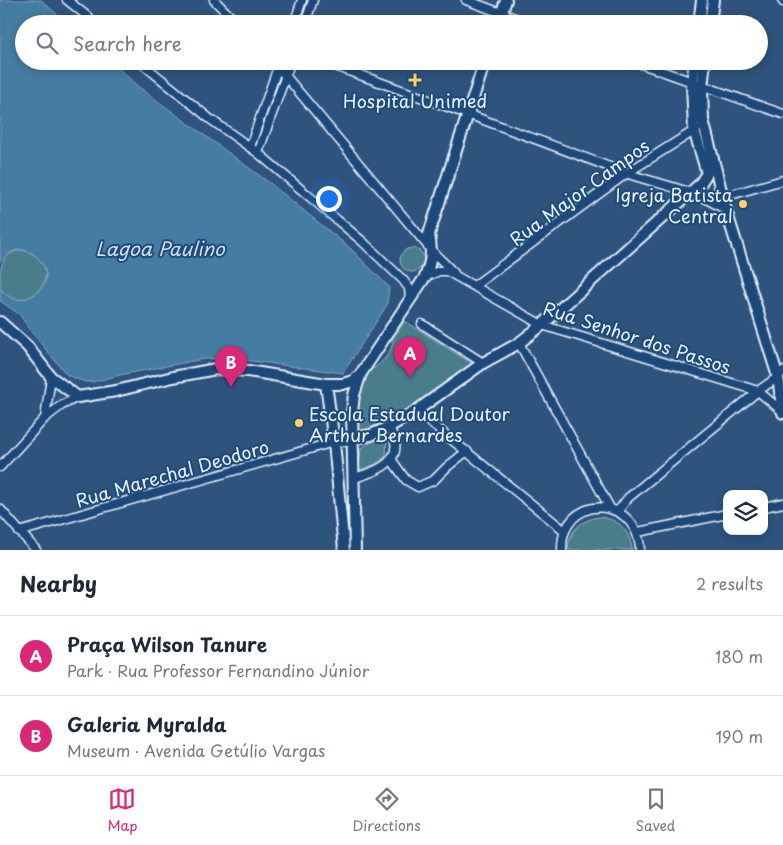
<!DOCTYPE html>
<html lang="en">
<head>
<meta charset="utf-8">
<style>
  body { margin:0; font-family:"Playpen Sans",sans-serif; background:#f2f2f3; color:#1f2937 }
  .controls { position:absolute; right:15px; bottom:15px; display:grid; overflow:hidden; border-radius:10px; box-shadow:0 2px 8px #0003 }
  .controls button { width:45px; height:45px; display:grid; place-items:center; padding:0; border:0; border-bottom:1px solid #e0e1e3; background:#fff; color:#1f2937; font:25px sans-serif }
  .you { position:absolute; left:328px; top:198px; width:18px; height:18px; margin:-12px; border:4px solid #fff; border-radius:50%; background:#1a73e8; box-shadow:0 0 0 8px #1a73e833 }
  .badge { display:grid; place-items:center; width:32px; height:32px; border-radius:50%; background:#db2777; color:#fff; font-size:16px; font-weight:700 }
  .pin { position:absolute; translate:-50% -41px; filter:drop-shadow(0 1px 2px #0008) }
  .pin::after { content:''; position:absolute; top:26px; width:18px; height:15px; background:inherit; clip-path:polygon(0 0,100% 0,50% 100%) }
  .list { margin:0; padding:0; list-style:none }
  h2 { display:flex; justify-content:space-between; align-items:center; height:65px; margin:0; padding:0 20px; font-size:21px }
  h2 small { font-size:16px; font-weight:400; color:#747a83 }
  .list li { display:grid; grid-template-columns:32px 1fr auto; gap:15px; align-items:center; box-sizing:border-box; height:80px; padding:0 20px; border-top:1px solid #e0e1e3 }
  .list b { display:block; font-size:19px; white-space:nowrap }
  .list p { margin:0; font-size:16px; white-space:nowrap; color:#747a83 }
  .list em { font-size:16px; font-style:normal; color:#747a83 }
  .icon { flex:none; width:28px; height:28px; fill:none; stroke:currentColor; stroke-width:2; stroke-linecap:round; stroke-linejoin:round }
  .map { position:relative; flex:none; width:783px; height:550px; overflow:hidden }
  .search { position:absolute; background:#fff; box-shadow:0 2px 8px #0003; left:15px; right:15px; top:15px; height:55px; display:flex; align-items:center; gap:12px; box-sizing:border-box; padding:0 18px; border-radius:28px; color:#747a83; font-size:19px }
  .sheet { height:225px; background:#fff }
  nav { display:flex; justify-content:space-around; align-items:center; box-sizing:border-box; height:70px; border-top:1px solid #e0e1e3; background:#fff; font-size:14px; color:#747a83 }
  nav a { display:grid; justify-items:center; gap:2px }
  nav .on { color:#db2777 }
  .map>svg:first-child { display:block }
</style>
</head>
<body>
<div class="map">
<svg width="783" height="550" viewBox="0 0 783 550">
  <rect width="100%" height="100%" fill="#2e537d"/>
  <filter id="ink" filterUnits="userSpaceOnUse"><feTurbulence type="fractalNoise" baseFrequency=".02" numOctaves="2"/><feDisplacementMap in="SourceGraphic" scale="10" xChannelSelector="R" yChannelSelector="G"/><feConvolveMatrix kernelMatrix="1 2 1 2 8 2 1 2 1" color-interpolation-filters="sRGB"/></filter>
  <g filter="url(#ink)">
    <path fill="#487d8c" stroke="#98b7c2" d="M400 260a12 12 0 1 1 24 0a12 12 0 1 1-24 0Z
      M22,250C75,263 26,325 0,288C0,266 0,254 22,250Z
      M405,321L474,365C436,389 400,419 357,433C355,407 358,393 370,370C381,366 394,350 393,338Z
      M387,433L386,456L374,465L359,470L361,448Z
      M599,517C619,519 630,530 632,550H568C569,530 581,520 599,517Z"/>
    <path fill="#447ba1" stroke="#86aac4" d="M0,0H41L68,24H24V61H110L140,88L271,184L350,248L389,287L387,305L343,373L229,358L203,359L120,375L92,382H85L67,375L33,334L19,314L0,301V288C5,295 14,301 23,299C75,286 26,224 0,262Z"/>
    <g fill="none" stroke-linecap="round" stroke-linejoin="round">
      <defs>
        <path id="minor" d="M67,0L97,24
          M214,0L238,24
          M466,0L531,24
          M782,0L783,2
          M294,24L302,0
          M305,24L313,0
          M139,61L210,119L258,153L362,241L403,280L409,288L410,300
          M273,61L432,251L454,273
          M321,61C421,97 521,133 620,171C655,184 694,189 726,210
          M633,61L783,114
          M250,147L280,61
          M258,153L291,61
          M723,197L783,180
          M425,277L439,271H447L542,325L758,391L782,411
          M474,286L627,173L697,129
          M422,324L483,363
          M519,343L610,508
          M416,411L565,531
          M45,418L51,377
          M391,459L406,480L418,487L434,480L447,467L467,451
          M0,467L45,418L62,405L78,397
          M354,478C371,473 399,465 395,442C394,437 391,432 389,427
          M764,507L783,503
          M0,509L36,550
          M618,511L628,498L758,391L778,377L783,371
          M19,532L334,442
          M638,532L727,514
          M562,550C562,544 562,537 565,531C582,492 639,504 640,550"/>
        <path id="major" d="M498,24L506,0
          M699,24L702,0
          M710,24L713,0
          M705,61L702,87L703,120L726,210L778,377L783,413
          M0,322L27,346L51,377L78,397L116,391L173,377L216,369L248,371L326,384H343L353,381L360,375L425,277C432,260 432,252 429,234L485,61
          M326,384L334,442L344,550
          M334,442L371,435L389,427L416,411L483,363L519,343L542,325L700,184L707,173L694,130L692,83L695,61
          M355,550L352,412L354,395L360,376"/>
      </defs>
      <use href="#minor" stroke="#e8f1f8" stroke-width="11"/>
      <use href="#major" stroke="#e8f1f8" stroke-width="14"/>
      <use href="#minor" stroke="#1f4a7a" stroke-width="8"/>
      <use href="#major" stroke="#1f4a7a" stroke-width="10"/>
    </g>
  </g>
  <g fill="#ffd166" stroke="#1f4a7a" stroke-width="2">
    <path d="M412.5 72.5h5v5h5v5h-5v5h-5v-5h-5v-5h5z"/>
    <circle cx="743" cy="204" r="5"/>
    <circle cx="299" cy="423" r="5"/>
  </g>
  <g text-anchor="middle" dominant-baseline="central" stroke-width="4" stroke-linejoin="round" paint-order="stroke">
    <g font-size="18" fill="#e8f1f8" stroke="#1f4a7a">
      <text x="415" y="100">Hospital Unimed</text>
      <text x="733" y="194" text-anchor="end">Igreja Batista<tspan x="733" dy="21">Central</tspan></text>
      <text x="309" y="413" text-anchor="start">Escola Estadual Doutor<tspan x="309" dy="21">Arthur Bernardes</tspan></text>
    </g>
    <g font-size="18" fill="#e8f1f8" stroke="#1f4a7a">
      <text transform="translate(579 192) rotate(-36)">Rua Major Campos</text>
      <text transform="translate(637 337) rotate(18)">Rua Senhor dos Passos</text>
      <text transform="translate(172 473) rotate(-16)">Rua Marechal Deodoro</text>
    </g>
    <g font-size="19" font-style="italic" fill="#cfdfeb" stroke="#1f4a7a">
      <text x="160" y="248">Lagoa Paulino</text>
    </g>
  </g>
</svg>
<div class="controls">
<button><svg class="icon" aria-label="layers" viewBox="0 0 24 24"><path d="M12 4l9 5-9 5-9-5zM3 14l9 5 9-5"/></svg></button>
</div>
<div class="you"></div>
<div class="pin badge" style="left:410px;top:378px">A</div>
<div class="pin badge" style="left:231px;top:387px">B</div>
<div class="search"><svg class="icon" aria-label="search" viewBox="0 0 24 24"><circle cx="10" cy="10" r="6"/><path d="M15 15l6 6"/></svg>Search here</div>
</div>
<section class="sheet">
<h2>Nearby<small>2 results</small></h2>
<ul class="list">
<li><span class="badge">A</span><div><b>Praça Wilson Tanure</b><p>Park · Rua Professor Fernandino Júnior</p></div><em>180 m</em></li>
<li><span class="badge">B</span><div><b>Galeria Myralda</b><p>Museum · Avenida Getúlio Vargas</p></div><em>190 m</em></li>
</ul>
</section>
<nav>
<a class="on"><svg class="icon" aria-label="map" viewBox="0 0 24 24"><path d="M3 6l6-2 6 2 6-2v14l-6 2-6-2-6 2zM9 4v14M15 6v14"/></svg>Map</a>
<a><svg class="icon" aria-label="directions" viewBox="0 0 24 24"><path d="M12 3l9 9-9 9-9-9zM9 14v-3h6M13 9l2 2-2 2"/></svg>Directions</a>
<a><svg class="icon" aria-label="saved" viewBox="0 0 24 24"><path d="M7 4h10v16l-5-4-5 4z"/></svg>Saved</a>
</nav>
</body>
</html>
